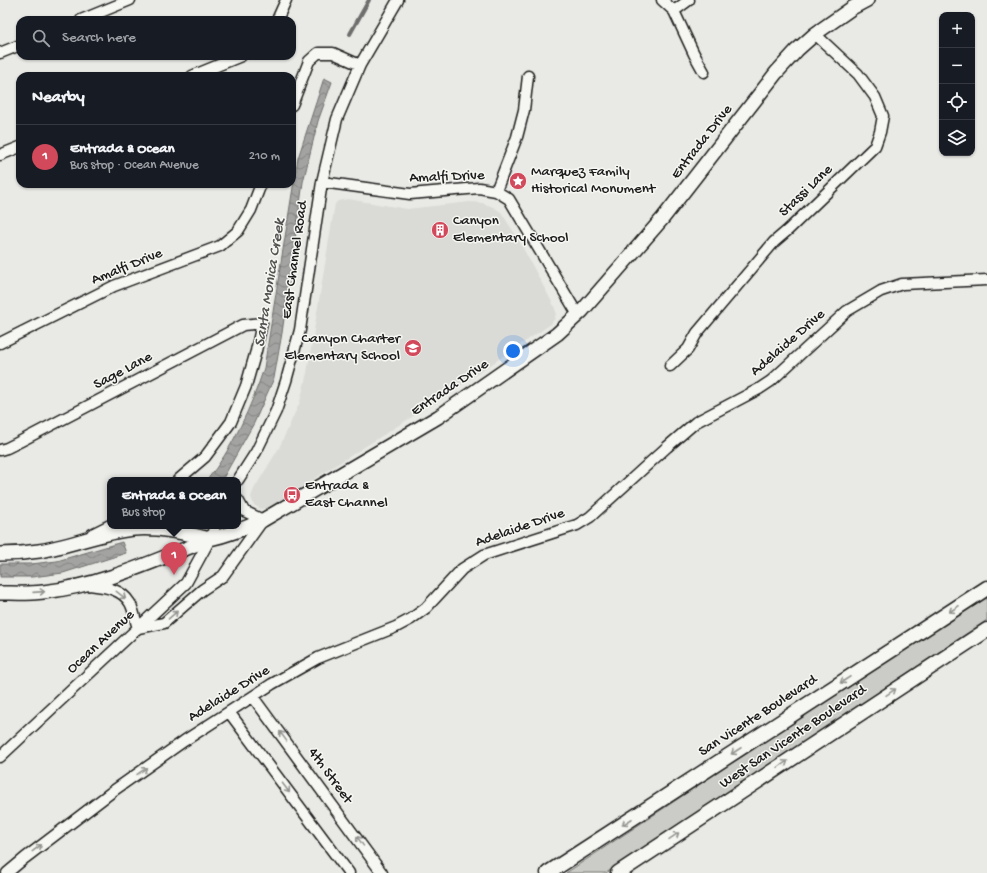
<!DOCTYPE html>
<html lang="en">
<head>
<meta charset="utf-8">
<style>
  body { margin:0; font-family:"Gochi Hand",sans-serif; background:#242831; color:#f1f3f6 }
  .controls { position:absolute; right:12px; top:12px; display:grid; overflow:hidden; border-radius:8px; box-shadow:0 1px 3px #0004 }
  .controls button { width:36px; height:36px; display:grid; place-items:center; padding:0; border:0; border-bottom:1px solid #363941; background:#171b24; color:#f1f3f6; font:20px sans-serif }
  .you { position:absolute; left:513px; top:351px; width:14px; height:14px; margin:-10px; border:3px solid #fff; border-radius:50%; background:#1a73e8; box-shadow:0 0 0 6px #1a73e833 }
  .badge { display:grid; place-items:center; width:26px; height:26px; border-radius:50%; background:#d1495b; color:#fff; font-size:13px; font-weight:700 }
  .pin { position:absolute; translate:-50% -33px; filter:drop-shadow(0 1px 2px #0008) }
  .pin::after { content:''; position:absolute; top:21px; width:14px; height:12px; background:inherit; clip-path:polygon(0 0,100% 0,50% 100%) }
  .popup { position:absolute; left:107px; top:477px; width:134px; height:52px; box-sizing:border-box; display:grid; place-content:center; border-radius:8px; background:#171b24; filter:drop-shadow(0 1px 3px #0005); font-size:13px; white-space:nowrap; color:#9ea1a6 }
  .popup b { font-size:15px; color:#f1f3f6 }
  .popup::after { content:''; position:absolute; left:50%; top:100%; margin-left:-8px; border:8px solid transparent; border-top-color:#171b24 }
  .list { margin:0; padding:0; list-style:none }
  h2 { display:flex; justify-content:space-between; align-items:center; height:52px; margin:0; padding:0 16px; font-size:17px }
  h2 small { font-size:13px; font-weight:400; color:#9ea1a6 }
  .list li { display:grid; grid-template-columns:26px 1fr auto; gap:12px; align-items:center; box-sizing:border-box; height:64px; padding:0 16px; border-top:1px solid #363941 }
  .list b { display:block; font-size:15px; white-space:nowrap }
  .list p { margin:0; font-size:13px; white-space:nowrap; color:#9ea1a6 }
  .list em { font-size:13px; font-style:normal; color:#9ea1a6 }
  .icon { flex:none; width:22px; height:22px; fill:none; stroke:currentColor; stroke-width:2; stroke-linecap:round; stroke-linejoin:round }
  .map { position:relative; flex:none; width:987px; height:873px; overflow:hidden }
  .search { position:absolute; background:#171b24; box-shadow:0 1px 3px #0004; left:16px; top:16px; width:280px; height:44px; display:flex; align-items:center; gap:10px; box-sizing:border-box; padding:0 14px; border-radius:12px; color:#9ea1a6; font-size:15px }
  .panel { position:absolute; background:#171b24; box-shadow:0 1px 3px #0004; left:16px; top:72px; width:280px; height:116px; border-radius:12px }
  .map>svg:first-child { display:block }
</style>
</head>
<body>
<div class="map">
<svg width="987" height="873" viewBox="0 0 987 873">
  <defs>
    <pattern id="water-waves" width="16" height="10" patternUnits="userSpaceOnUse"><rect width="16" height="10" fill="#a3a3a1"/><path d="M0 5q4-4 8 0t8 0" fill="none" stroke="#848482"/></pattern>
  </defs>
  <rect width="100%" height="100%" fill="#e9e9e5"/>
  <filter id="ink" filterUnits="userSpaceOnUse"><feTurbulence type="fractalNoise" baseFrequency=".025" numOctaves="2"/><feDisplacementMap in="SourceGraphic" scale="8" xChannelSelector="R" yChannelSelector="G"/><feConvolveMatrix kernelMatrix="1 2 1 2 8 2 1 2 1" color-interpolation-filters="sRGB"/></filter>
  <g filter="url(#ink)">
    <path fill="#dadad6" d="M348,199L407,209L470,202L482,203L493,207L501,212L517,237L553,304L556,312L555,318L551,324L437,401L268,508L261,509L254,505L251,497L254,489L279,448L300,402L307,373L335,204L338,201Z"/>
    <path fill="#cbcbc7" stroke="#747472" d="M987,594V620L606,873H566Z"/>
    <path fill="url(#water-waves)" stroke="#6d6d6c" d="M324,78L332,82L318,121L303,182L282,333L274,378L254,423L222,480H207C232,450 252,405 264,368L295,175L298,158Z
      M122,542L126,553L63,573L32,577H0V564H31L57,561Z"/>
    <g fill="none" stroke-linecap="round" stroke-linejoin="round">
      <path stroke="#6d6d6c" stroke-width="4" d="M350,34L369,0"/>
      <defs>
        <path id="minor" d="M662,0L674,11L694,54L704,72
          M674,11L689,0
          M81,20L130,0
          M277,20L286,0
          M0,53L20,45
          M192,76L241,56
          M292,105L309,61L318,53H333L360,65
          M0,155L20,147
          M322,182L410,194L479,188L496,191L509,199L578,315
          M496,191L517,137L524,110L528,76
          M0,343L114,286L220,246L238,231L251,210L261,184
          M670,366L688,349L697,333L774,242L788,230L875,146L880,132L883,116L875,97L858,74L815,34
          M0,450L7,448L21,441L243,325L262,323L256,351L246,386L231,422L205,457L178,480
          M238,480L256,452L276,411L286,381L300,330L322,182L337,119L360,65L398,0
          M92,534L110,525
          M88,585C104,587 121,588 130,603C134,610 135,620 138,628L164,623L202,590L223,576L263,520L244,511L238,500
          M253,697L382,873
          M229,712L349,873
          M0,757L186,583L210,539L215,526
          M7,873L25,858L113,791L184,741L272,684L318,658L396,627L411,619L426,608L462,569L484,555L577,525L590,517L667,447L696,422L759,389L771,381L847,311L881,291L902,284L987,280"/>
        <path id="tertiary" d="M0,554C13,554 26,553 39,551C71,546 102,532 134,529C160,527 185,533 210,539
          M0,593C14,593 29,594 43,592C101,586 156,560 210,539C228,535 246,528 263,520L438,417L557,334L582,311L663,218L776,73L797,50L815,34L852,8L867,0"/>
        <path id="secondary" d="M548,873L987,588
          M618,873L987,630"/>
      </defs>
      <use href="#minor" stroke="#1c1c1c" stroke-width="13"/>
      <use href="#tertiary" stroke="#1c1c1c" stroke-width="16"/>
      <use href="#secondary" stroke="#1c1c1c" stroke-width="17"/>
      <use href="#minor" stroke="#f6f6f2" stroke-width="10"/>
      <use href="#tertiary" stroke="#f6f6f2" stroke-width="13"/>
      <use href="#secondary" stroke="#f6f6f2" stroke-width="14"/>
    </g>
    <defs><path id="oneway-shaft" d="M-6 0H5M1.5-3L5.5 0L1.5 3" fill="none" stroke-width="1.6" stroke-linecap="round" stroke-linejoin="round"/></defs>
    <g stroke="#949492">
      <use href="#oneway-shaft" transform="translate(39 592) rotate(-4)"/>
      <use href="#oneway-shaft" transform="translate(121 595) rotate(38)"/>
      <use href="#oneway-shaft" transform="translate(954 609) rotate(147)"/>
      <use href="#oneway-shaft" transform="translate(173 615) rotate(-41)"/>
      <use href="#oneway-shaft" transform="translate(845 680) rotate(147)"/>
      <use href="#oneway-shaft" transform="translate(891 692) rotate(-34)"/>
      <use href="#oneway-shaft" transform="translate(283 736) rotate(-126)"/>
      <use href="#oneway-shaft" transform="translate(736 751) rotate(147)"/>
      <use href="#oneway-shaft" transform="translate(783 764) rotate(-34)"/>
      <use href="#oneway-shaft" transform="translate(142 771) rotate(-35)"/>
      <use href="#oneway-shaft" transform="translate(286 788) rotate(53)"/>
      <use href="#oneway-shaft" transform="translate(627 822) rotate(147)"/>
      <use href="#oneway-shaft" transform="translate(674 836) rotate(-34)"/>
      <use href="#oneway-shaft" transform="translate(360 841) rotate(-125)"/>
      <use href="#oneway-shaft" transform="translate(37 848) rotate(-37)"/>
    </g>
  </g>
  <defs>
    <symbol id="sight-disc" viewBox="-11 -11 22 22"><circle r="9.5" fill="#d1495b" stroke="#f6f6f2"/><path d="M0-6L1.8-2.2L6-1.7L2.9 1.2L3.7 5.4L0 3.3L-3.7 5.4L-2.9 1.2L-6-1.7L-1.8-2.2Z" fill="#fff"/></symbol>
    <symbol id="building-disc" viewBox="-11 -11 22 22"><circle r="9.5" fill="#d1495b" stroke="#f6f6f2"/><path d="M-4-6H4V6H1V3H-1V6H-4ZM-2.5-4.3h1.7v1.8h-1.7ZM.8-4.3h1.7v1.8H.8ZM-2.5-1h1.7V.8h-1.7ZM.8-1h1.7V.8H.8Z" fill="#fff"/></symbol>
    <symbol id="school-disc" viewBox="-11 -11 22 22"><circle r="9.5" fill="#d1495b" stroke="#f6f6f2"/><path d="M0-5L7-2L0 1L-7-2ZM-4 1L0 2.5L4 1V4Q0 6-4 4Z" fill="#fff"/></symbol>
    <symbol id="bus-disc" viewBox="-11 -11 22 22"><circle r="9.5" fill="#d1495b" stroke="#f6f6f2"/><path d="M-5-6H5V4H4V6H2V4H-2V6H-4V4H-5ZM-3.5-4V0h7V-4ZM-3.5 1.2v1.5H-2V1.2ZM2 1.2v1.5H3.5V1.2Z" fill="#fff"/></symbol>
  </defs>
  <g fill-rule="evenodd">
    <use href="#sight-disc" x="508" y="171" width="20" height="20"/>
    <use href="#building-disc" x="430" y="220" width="20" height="20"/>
    <use href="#school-disc" x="403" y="338" width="20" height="20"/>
    <use href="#bus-disc" x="282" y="485" width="20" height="20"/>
  </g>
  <g text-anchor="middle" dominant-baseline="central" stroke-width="3" stroke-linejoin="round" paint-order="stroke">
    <g font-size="15" fill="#1c1c1c" stroke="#f6f6f2">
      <text transform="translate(702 142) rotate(-52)">Entrada Drive</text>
      <text transform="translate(447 177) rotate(-2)">Amalfi Drive</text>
      <text transform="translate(806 191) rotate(-44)">Stassi Lane</text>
      <text transform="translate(295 260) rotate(-82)">East Channel Road</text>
      <text transform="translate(127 267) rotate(-22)">Amalfi Drive</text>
      <text transform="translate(788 343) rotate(-41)">Adelaide Drive</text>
      <text transform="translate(123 371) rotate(-28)">Sage Lane</text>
      <text transform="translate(450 388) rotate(-34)">Entrada Drive</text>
      <text transform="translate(520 528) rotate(-19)">Adelaide Drive</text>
      <text transform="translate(101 642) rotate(-43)">Ocean Avenue</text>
      <text transform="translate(229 694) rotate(-32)">Adelaide Drive</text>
      <text transform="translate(758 716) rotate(-33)">San Vicente Boulevard</text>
      <text transform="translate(793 737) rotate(-34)">West San Vicente Boulevard</text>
      <text transform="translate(330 776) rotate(54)">4th Street</text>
    </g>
    <g font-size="15" fill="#1c1c1c" stroke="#f6f6f2" text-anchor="start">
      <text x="531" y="172">Marquez Family<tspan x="531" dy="17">Historical Monument</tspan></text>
      <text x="453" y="221">Canyon<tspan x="453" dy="17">Elementary School</tspan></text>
      <text x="400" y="339" text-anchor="end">Canyon Charter<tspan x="400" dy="17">Elementary School</tspan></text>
      <text x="305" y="486">Entrada &amp;<tspan x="305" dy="17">East Channel</tspan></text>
    </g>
    <g font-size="16" font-style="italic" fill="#525251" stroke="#f6f6f2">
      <text transform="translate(271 283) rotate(-81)">Santa Monica Creek</text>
    </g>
  </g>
</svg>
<div class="controls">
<button>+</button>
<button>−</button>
<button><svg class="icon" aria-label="locate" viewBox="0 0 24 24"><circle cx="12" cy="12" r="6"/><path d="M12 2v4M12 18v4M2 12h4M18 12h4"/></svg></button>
<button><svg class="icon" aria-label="layers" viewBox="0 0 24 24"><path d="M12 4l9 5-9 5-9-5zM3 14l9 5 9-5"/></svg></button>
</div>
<div class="you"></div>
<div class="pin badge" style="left:174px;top:575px">1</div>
<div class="popup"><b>Entrada &amp; Ocean</b>Bus stop</div>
<div class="search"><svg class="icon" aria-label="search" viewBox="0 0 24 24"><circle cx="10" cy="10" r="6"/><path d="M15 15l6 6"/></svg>Search here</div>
<section class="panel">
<h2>Nearby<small></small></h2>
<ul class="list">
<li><span class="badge">1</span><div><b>Entrada &amp; Ocean</b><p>Bus stop · Ocean Avenue</p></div><em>210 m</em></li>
</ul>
</section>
</div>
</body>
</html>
